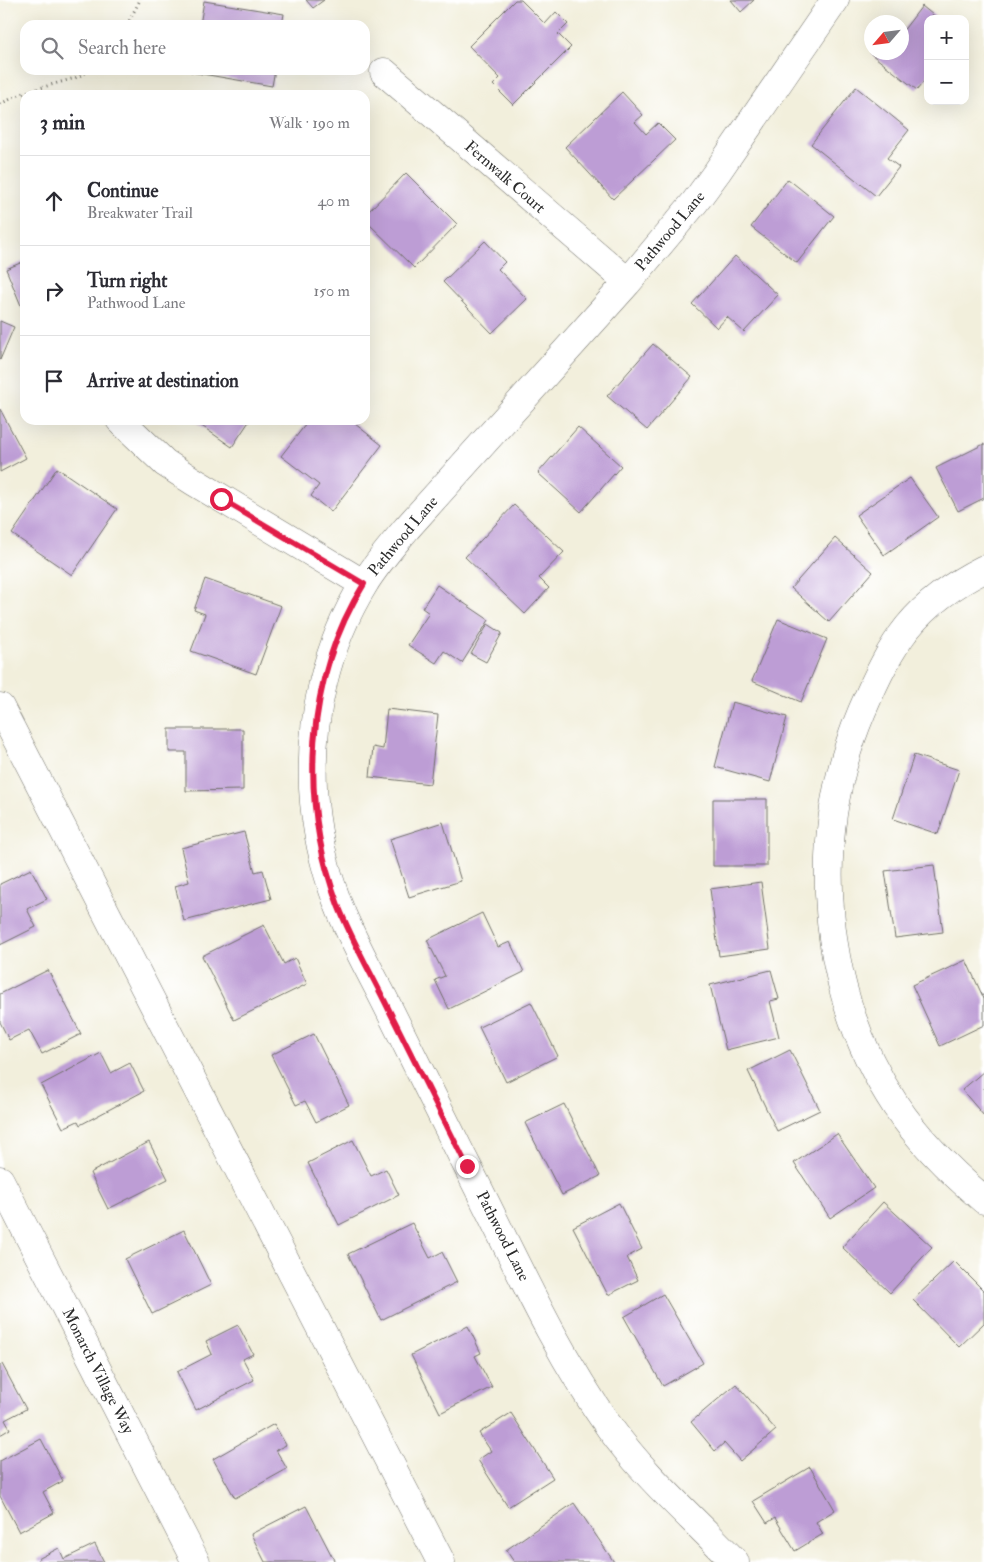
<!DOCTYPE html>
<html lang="en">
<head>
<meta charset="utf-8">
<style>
  body { margin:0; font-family:"IM FELL Double Pica",serif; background:#f2f2f3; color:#2b2b33 }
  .controls { position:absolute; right:15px; top:15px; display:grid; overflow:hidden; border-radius:10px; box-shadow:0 5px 20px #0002 }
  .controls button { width:45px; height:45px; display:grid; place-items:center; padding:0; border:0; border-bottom:1px solid #e1e1e2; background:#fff; color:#2b2b33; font:25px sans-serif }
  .compass { position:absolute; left:864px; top:15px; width:45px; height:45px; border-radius:50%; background:#fff; box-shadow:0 5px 20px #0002; rotate:242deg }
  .stop { position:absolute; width:15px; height:15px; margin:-11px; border:4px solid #e11d48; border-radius:50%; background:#fff }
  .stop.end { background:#e11d48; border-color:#fff; box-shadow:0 1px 5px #0008 }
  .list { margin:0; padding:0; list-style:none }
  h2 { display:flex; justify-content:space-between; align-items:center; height:65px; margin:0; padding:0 20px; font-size:21px }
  h2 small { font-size:16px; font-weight:400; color:#7c7c81 }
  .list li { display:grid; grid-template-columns:32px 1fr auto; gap:15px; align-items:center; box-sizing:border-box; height:90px; padding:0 20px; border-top:1px solid #e1e1e2 }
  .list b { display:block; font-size:19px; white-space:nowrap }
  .list p { margin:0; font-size:16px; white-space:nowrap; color:#7c7c81 }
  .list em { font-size:16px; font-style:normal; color:#7c7c81 }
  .icon { flex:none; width:28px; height:28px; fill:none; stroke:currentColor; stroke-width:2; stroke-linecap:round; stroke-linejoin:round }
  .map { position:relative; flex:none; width:984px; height:1562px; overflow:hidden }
  .search { position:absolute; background:#fff; box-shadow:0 5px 20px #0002; left:20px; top:20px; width:350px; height:55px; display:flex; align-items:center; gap:12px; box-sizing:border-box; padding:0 18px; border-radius:15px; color:#7c7c81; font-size:19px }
  .panel { position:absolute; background:#fff; box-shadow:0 5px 20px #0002; left:20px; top:90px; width:350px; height:335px; border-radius:15px }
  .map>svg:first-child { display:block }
</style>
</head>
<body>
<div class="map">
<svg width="984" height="1562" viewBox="0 0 984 1562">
  <rect width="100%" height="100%" fill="#fff"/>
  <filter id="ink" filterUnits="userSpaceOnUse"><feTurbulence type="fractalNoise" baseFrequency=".02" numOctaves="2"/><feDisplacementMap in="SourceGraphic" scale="10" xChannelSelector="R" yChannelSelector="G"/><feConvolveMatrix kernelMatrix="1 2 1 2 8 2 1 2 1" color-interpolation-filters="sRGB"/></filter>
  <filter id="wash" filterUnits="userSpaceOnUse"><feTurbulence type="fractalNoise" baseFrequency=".0096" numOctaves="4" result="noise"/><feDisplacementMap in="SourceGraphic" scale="20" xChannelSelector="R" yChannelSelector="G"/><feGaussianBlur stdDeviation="1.12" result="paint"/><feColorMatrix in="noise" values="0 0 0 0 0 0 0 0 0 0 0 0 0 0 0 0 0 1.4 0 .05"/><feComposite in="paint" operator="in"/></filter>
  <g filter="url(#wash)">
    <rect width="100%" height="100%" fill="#f2efdc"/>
    <g id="blocks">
      <path fill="#bd9dd5" d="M306,0H324L313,8Z
        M515,0H521L545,24L556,12L568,24L558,34L571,47L513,105L493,85L500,78L469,46Z
        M731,0H754L741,12Z
        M204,1L284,14L282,25H200Z
        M922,6L938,19H928V76L917,90L871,54L872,52H902V32Z
        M191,70H275L272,86L191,72Z
        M856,87L909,130L887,158L899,167L876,196L811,144Z
        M622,92L643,115L635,122L646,134L658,123L675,140L613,199L565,147Z
        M406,173L457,224L414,268L365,220V215Z
        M788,179L834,216L797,263L751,227Z
        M485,241L505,262L498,269L527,299L492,333L443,282Z
        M735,256L778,295L744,332L727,317L717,328L692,304Z
        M25,261V306L22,308L6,269Z
        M0,321L14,327L0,360Z
        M653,344L692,377L647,430L607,396Z
        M0,409L26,458L0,472Z
        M193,420H250L232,447Z
        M309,420H350L382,445L331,512L311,496L319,485L281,456Z
        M578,427L621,466L581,512L538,473Z
        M984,444V498L958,511L936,468Z
        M57,468L117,509L72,575L12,534Z
        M910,478L938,517L884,555L856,515Z
        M514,505L564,552L539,578L549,588L525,614L465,557Z
        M835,538L873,572L829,622L791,588Z
        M205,579L281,606L256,674L191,651L205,614L194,610Z
        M437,585L489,620L462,663L444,651L436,663L408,645L429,613L422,608Z
        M778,619L827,639L801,702L752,681Z
        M488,624L502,633L486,662L471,654Z
        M732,702L787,717L770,782L715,767Z
        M387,709L438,715L430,784L370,777L373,747L383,749Z
        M169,729H243V790L186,791V752H169Z
        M914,755L959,770L938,834L893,819Z
        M713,799H767V866H713Z
        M443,822L461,881L409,897L390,839Z
        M244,832L255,872L263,870L271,899L184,921L175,886L189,882L181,848Z
        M934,865L943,932L895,938L885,871Z
        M31,869L47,899L27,909L36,927L0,945V884Z
        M761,882L770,949L719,956L710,889Z
        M482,913L498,947L510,942L524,972L449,1009L435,980L445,976L427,940Z
        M264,925L284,964L295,958L307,984L234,1020L202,956Z
        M966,960L984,999V1025L940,1046L912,985Z
        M48,970L81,1034L42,1054L29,1030L9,1040L0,1022V994Z
        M771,970L779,999L770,1001L779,1037L726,1050L710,985Z
        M531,1002L558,1056L506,1082L479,1027Z
        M314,1034L349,1105L316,1122L305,1101L296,1105L271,1055Z
        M790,1050L820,1110L777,1131L748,1071Z
        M101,1053L111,1073L130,1063L144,1091L80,1125L78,1121L63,1128L41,1085Z
        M984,1071V1116L962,1090Z
        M564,1104L600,1176L562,1195L525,1123Z
        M837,1134L874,1188L830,1218L794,1163Z
        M353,1140L371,1176L386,1169L399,1195L339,1225L308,1163Z
        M149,1142L168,1179L108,1209L90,1173Z
        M883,1202L932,1247L890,1293L842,1247Z
        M619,1203L642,1249L627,1257L638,1280L608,1295L573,1227Z
        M412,1223L430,1258L442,1252L457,1282L381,1320L348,1254Z
        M184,1230L211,1285L152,1314L125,1259Z
        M954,1261L984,1291V1323L959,1347L913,1300Z
        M663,1294L703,1363L663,1386L624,1317Z
        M238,1325L253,1354L243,1359L254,1380L196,1410L177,1372L212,1354L206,1341Z
        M468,1326L481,1353L475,1356L492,1387L440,1413L411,1355Z
        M2,1364L26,1409L5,1420L10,1429L0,1435V1365Z
        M736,1384L776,1430L740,1461L724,1443L715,1451L691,1422Z
        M511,1413L553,1478L508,1507L478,1460L491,1451L479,1433Z
        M274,1424L286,1445L276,1450L287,1469L235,1498L213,1459Z
        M41,1439L63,1481L43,1492L54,1513L19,1532L0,1496V1461Z
        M810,1467L835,1510L816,1522L823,1534L795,1551L775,1518L767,1523L753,1501Z
        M574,1503L614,1562H514L506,1550Z
        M306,1506L335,1562H265L251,1534Z
        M95,1544L104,1562H39L38,1559L59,1548L64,1559Z"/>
    </g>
  </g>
  <g filter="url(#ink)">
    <use href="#blocks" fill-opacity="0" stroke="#717069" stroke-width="1"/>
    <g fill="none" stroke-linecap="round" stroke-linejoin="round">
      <defs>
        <path id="minor" d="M384,72L628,282
          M120,420L165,463L193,481L364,584
          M984,569C914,604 892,641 862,711C808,838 820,991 896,1106C920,1142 951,1172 984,1200
          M0,707L441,1562
          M0,1180L196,1562
          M735,1562C693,1518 646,1478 610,1428C551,1345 510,1249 463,1158C438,1107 412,1056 387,1005C370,971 351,938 338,904C324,867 315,827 313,788C310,718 326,645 364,584C376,564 392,546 407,528L628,282L695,202L717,172L835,0"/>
      </defs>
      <use href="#minor" stroke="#717069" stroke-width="29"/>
      <path stroke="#717069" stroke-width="3" stroke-dasharray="1 4" stroke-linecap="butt" d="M127,25L140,0
        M0,104L26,92L75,78L91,70"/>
      <use href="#minor" stroke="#fff" stroke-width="28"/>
    </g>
  </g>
  <g fill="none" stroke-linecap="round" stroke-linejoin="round" filter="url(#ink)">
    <path stroke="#e11d48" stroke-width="6" d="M221,499L364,584C305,679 299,801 338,905C352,941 372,975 389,1010C415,1062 441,1114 467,1166"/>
  </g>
  <g text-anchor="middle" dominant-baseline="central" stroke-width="5" stroke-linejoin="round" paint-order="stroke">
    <g font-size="16" fill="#2b2b2b" stroke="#fff">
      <text transform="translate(505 177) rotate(41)">Fernwalk Court</text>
      <text transform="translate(670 231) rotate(-50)">Pathwood Lane</text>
      <text transform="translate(403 536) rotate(-50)">Pathwood Lane</text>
      <text transform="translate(503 1236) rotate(63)">Pathwood Lane</text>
      <text transform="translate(98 1371) rotate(63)">Monarch Village Way</text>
    </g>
  </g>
</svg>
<div class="controls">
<button>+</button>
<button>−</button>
</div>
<svg class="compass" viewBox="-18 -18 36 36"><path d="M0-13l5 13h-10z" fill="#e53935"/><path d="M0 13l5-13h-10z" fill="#7c7c81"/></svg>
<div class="stop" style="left:221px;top:499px"></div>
<div class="stop end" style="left:467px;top:1166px"></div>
<div class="search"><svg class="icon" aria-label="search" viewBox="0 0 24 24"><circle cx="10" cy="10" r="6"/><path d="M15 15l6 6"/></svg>Search here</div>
<section class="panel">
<h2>3 min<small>Walk · 190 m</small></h2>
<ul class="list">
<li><svg class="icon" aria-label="ahead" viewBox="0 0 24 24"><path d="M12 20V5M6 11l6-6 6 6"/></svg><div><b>Continue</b><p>Breakwater Trail</p></div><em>40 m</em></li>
<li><svg class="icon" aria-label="right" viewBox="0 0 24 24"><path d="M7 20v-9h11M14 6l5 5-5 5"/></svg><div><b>Turn right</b><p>Pathwood Lane</p></div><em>150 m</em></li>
<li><svg class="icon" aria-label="arrive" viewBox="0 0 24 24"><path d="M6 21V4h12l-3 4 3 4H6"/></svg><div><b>Arrive at destination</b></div></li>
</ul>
</section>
</div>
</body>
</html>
